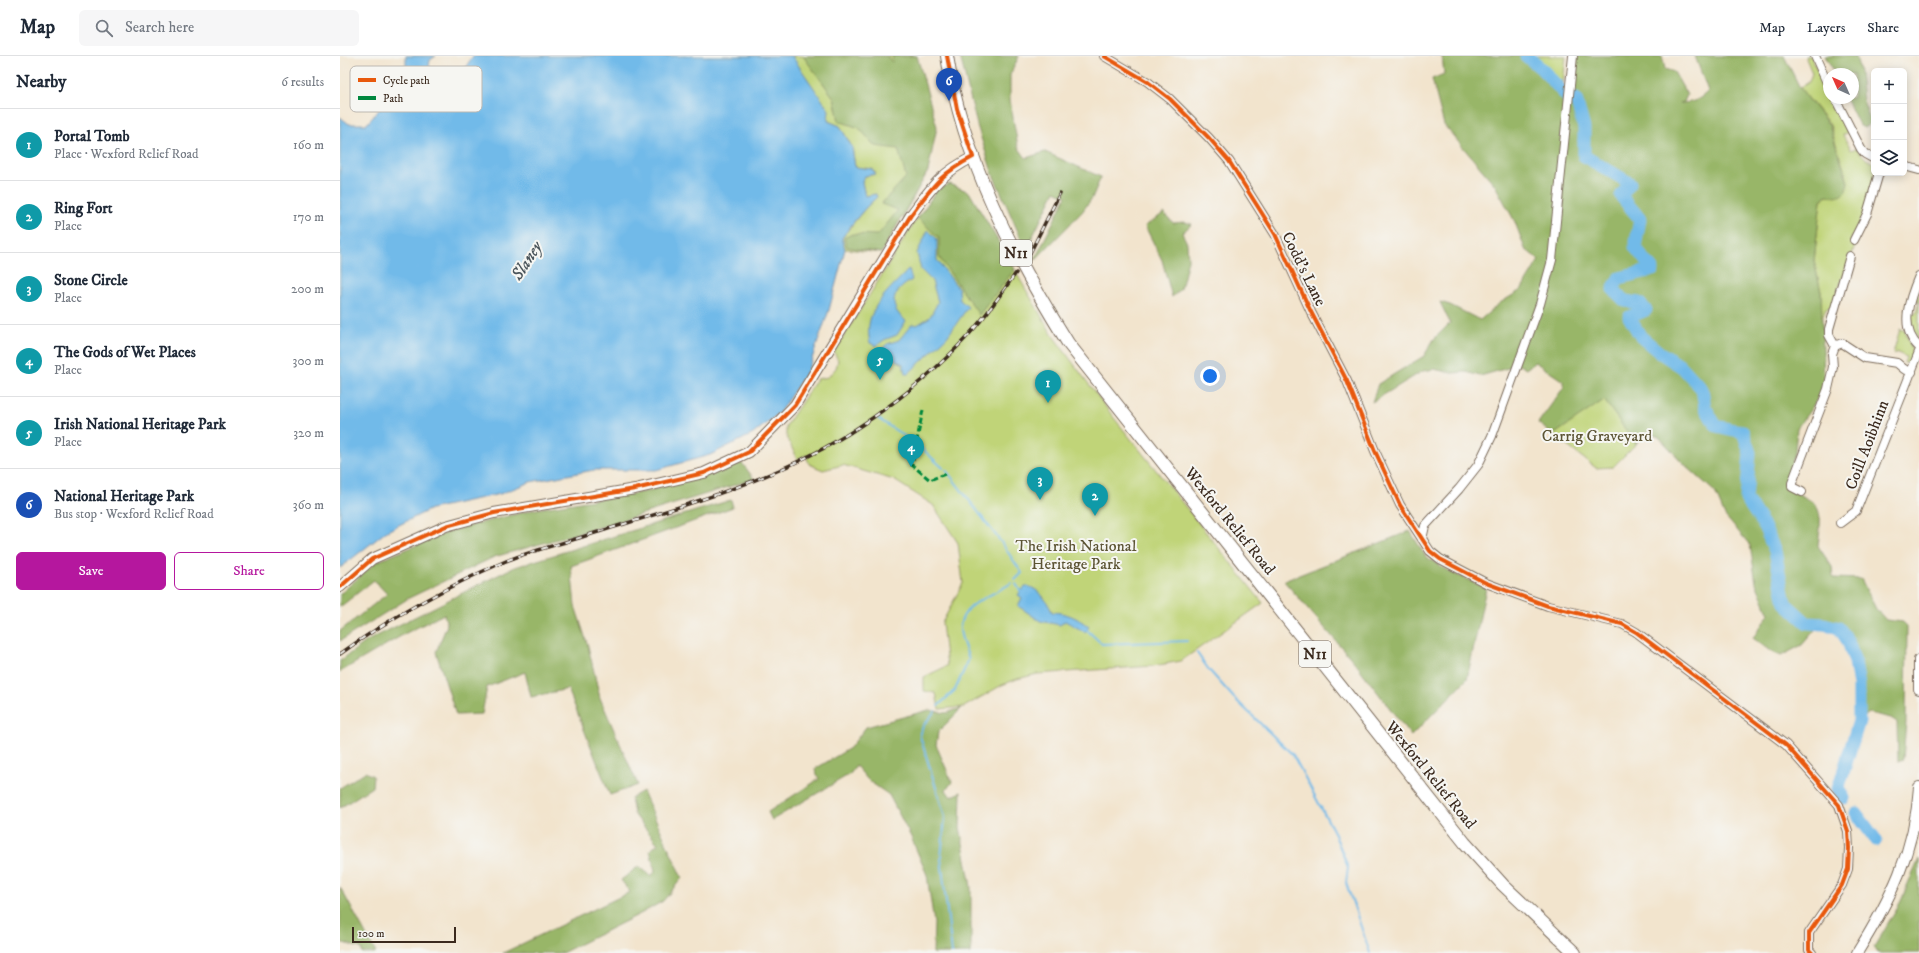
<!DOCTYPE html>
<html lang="en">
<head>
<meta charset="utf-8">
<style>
  body { margin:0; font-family:"IM FELL DW Pica",serif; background:#f6f6f7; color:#1f2937 }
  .controls { position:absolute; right:12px; top:12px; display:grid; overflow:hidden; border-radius:6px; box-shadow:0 2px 10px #0003 }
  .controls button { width:36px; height:36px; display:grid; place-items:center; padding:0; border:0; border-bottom:1px solid #e0e1e3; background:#fff; color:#1f2937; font:20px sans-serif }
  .compass { position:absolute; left:1483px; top:12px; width:36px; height:36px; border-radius:50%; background:#fff; box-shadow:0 2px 10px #0003; rotate:315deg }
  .scale { position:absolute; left:12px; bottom:10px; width:104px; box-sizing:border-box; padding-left:4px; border:2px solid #3b2a1e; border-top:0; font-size:11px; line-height:14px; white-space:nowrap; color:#3b2a1e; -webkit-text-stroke:3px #f6f6f2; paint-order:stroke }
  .you { position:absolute; left:870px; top:320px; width:14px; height:14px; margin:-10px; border:3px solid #fff; border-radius:50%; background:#1a73e8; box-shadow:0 0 0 6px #1a73e833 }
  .badge { display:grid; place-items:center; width:26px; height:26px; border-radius:50%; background:#b5179e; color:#fff; font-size:13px; font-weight:700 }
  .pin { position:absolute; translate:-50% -33px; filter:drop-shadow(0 1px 2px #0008) }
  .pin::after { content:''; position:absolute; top:21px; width:14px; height:12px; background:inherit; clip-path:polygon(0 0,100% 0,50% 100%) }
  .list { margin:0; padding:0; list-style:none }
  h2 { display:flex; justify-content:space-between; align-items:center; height:52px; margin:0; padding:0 16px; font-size:17px }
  h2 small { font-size:13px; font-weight:400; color:#747a83 }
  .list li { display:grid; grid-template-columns:26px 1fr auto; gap:12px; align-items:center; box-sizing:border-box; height:72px; padding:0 16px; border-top:1px solid #e0e1e3 }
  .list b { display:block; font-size:15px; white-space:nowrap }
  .list p { margin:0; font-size:13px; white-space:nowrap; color:#747a83 }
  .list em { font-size:13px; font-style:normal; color:#747a83 }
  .actions { display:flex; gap:8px; padding:12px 16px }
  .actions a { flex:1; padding:9px 0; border:1px solid #b5179e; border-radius:6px; text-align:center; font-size:14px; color:#b5179e }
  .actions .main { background:#b5179e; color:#fff }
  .icon { flex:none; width:22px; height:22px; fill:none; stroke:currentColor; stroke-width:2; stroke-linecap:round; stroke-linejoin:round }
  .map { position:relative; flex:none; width:1579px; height:897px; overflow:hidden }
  header { display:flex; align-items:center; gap:24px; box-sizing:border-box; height:56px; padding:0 20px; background:#fff; border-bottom:1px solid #e0e1e3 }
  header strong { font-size:19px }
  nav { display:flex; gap:22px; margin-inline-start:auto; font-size:14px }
  .search { width:280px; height:36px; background:#f6f6f7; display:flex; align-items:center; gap:10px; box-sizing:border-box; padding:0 14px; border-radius:6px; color:#747a83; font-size:15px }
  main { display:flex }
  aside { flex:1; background:#fff }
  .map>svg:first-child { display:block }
</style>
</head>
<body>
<header>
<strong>Map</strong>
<div class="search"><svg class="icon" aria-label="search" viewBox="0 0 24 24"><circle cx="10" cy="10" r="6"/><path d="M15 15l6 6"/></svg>Search here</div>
<nav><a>Map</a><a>Layers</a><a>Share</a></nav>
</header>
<main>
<aside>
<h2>Nearby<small>6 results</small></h2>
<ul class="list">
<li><span class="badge" style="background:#0f9aa8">1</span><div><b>Portal Tomb</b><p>Place · Wexford Relief Road</p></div><em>160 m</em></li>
<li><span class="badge" style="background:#0f9aa8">2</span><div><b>Ring Fort</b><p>Place</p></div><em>170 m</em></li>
<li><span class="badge" style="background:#0f9aa8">3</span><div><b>Stone Circle</b><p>Place</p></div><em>200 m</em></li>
<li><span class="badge" style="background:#0f9aa8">4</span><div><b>The Gods of Wet Places</b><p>Place</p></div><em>300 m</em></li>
<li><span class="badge" style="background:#0f9aa8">5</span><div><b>Irish National Heritage Park</b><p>Place</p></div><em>320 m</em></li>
<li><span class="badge" style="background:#1a4fb4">6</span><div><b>National Heritage Park</b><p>Bus stop · Wexford Relief Road</p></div><em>360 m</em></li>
</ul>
<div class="actions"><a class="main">Save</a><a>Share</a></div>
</aside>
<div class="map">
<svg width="1579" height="897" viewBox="0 0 1579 897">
  <rect width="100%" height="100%" fill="#f6f6f2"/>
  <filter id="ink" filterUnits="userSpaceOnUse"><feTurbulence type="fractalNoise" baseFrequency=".025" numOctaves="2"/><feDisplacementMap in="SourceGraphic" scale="8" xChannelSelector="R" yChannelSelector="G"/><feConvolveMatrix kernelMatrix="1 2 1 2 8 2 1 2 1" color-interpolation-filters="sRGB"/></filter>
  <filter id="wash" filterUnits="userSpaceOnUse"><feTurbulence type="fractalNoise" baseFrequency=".012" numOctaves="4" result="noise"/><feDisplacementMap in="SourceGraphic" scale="16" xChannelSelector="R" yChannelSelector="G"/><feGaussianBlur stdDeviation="0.9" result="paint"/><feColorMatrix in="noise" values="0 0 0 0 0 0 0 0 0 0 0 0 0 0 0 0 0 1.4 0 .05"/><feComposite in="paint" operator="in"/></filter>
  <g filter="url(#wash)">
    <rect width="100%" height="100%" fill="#f2e4cd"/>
    <path fill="#c0d478" stroke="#7e7f4b" d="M452,0H577L588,115L563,160L574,168L597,134L610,128L629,136L713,280L774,362L923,547L841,605L813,610L697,618L677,623L662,629L624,651L599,653L596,637L584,635V621L607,610L602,567L623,527L618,487L593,449L554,424L503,409L483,414L469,408L466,399L457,403L446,379V370L477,323L488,321L496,312L498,304L494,296L573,169L562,161L541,197L505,193L502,182C513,168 523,153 537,141L536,138L525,140L522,126L525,120L536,118L532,113L515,111L512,91L500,70L488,65Z
      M1191,0H1226L1223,29Z
      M1465,0H1471L1489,42H1491L1508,76L1503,79L1511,94L1516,92L1526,103L1534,107V117H1536L1521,164L1510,186L1516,188L1491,252L1486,253L1482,263L1481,236L1474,205L1481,144L1487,140L1497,141L1508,126L1490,69L1460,32L1469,26L1472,17Z
      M1576,236L1579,242V286L1572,270L1570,260L1576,257L1579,245L1573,244Z
      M1560,273L1565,275L1572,294L1570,307H1564L1566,301L1556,296L1554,299L1553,297Z
      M1264,343L1296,388L1273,411L1256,412L1213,379Z"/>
    <path fill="#98b668" stroke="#6a7043" d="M463,0H547L552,6L553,0H577L597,71L588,115L541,197L507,191L504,182L512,178L538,179L558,154L541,148L566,121L558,93L535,90L519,72L499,65L494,42Z
      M620,0H679L670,19V44L678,91L686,102L705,96L761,121L752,142L742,156L694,205L726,140L715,135L686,194L652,116L637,69Z
      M1102,0H1186L1202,13L1228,42L1233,0H1322L1325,13L1334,16L1347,39L1344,46L1340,47C1352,47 1360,44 1368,35L1355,0H1444L1460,32L1489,69L1508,126C1505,151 1490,133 1481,144L1474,205L1481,236L1484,325L1481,337L1471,353L1457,372L1455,395L1446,430C1453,437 1462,439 1471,445C1485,454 1479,477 1478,490L1492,511L1493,522L1521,523L1536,553L1546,564L1563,566L1567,570L1566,666L1563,703L1558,705L1557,666L1551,662L1529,657L1519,665C1519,631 1518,601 1499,572L1480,568L1462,589L1441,600L1430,595L1413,582L1429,558L1416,527L1410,489L1385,460L1375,436L1344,408L1319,381L1306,376L1296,388L1264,344L1213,379L1198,367L1224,331L1223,325L1195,306L1186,313L1179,309L1140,320L1126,316L1112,317L1094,313L1083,315L1032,346L1038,328L1084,300L1094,283L1110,267L1100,246L1110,249L1140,264L1160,247L1181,234L1199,204L1185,193L1175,166L1155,129L1104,69L1092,23L1104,18Z
      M1485,0H1516L1520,16L1523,44L1531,67L1524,72L1519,69L1506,42H1513V18H1496Z
      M610,128L629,136L675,213L639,259L599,201V182L578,162L597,134Z
      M824,157L833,167L844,166L852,168L842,177L847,187L848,204L841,233L832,241L822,204L805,170Z
      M402,407L414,423L264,470L154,501L69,542L0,585V575L47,538L34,524L0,551V538L36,506L113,474L196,453L304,436Z
      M391,444L393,451L231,510L235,550L248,590L260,642L298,729L270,739L228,633L191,641L185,616L147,631L142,658L116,659L96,596L107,569L104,558L66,577L0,616V605L27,585L172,512Z
      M1070,475L1086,501L1110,516L1146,532L1127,623L1071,680L1016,608L944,525Z
      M622,652L598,676L596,689L612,726L606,734L611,741L621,736L620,771L631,831V897H593L594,867L587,819L571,781L549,739L529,725L516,710L510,718L432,764L428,756L479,723L475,713L510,692L526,671L589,654L606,657Z
      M25,716L33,720L32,731L0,752V732Z
      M303,735L342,822L323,845L302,857L222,897H163L290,836L281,824L299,810L311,820L315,815L310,794L318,788L294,758L291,742Z
      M1579,803V897H1538L1534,891L1561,845Z
      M0,831L36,897H22L21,892L0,886Z"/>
    <path fill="#71bae9" stroke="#567284" d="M66,0H96L90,4L89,10L109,31L115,27L133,0H452L489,54L488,65L500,70L512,91L515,111L532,113L536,118L525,120L522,126L525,140L536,138L537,141C524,152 512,168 502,182L505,193L489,254L468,314L439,357L413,378L370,399L316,414H254L190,426L160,438L91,453L47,475L0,512V61L9,68H27L43,49L52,43L66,15Z
      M588,174L597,183V204L619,233L620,244L628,251L607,281L568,318H565L563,308L542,296V293L547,288L559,284L572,268L577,269L590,261L598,246L592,225L581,214L577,197Z
      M569,213L572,224C553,235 546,249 566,265L557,279L544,284L536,290L530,287C522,254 548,236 569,213Z
      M687,530C700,533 707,545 712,556C727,557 737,561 749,571L745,576L725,565L720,569L700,565L678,550L682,542L678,539L682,533Z"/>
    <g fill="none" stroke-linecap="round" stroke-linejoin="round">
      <path stroke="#71bae9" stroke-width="2" d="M537,362L575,387
        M578,389L603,412
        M606,414L661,486L682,517L675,524
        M676,528L681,536
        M746,573L762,588L847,585
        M857,597L869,614L894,642L953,699L993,774L1008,811L1006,827L1030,897
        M598,650L615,634L629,603C626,594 619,579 620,570C623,546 655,539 671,527
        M595,655L583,670L580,680L605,761L601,802L612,897"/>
      <path stroke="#71bae9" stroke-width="13" d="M1186,0L1202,13L1228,42L1236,43L1244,72V100L1290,127L1281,140L1300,163L1295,191L1313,214L1279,222L1273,233L1285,245L1299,247L1306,254L1289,261L1301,281L1319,296L1342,311L1362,333L1365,351L1376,370L1403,376L1410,397L1406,443L1423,468L1435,495L1445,547L1467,567L1484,568L1499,572L1508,585L1515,606L1519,629V665L1498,733L1504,742
        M1516,757L1536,784"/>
    </g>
  </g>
  <g filter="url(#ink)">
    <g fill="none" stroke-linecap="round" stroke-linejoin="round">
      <defs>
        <path id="minor" d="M764,0L808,26L830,43L869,82L889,105L935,178L971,256L1007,325L1035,395L1060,449L1090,495L1100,503L1146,527L1208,550L1282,568L1296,576L1446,689L1499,749L1508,775L1509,792L1508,813L1502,829L1469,877V894L1472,897
          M1475,0L1489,31
          M1495,42L1521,93L1525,98L1534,103
          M1564,110L1579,114
          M1514,184L1527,158L1539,117
          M1579,220C1570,241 1558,272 1579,291
          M1495,290L1489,279V273L1510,200
          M1462,436L1452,431V427L1488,333L1493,311L1492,298L1495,290L1502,287L1525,302L1557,307L1564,313L1572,316
          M1500,467L1516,455L1579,296
          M1082,483L1085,470L1119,433L1138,409L1152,380L1200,248L1212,204L1233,0"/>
        <path id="major" d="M0,531L32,503L106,470L154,457L295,433L364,417L409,396L455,349L571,159C593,130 600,118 633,101
          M1579,604V633
          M1517,897C1550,844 1575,795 1579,731"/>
        <path id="highway" d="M607,0C623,104 673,199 728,287L1125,787L1163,829L1235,897"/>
      </defs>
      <use href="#minor" stroke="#7b6b5b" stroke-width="10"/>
      <use href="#major" stroke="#7b6b5b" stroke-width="12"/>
      <use href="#highway" stroke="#7b6b5b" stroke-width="14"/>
      <use href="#minor" stroke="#fff" stroke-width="8"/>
      <use href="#major" stroke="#fff" stroke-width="10"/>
      <use href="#highway" stroke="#fff" stroke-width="12"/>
      <defs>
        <path id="rail" d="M690,197L720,137
          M0,598C51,561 108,530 166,505C190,495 217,489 242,481C315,458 390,438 459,405C524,374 598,318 643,262C655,247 665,232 676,217"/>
      </defs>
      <use href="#rail" stroke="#3b2a1e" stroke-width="3.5"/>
      <use href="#rail" stroke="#f6f6f2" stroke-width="2" stroke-dasharray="6" stroke-linecap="butt"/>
      <path stroke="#00873e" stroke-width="3" stroke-dasharray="6 3" stroke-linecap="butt" d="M583,354L572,409L590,424L605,418"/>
      <defs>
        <path id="cycleway" d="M764,0L808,26L830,43L869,82L889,105L935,178L971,256L1007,325L1035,395L1060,449L1090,495L1100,503L1146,527L1208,550L1282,568L1296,576L1446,689L1499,749L1508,775L1509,792L1508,813L1502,829L1469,877V894L1472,897
          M0,531L32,503L106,470L154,457L295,433L364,417L409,396L455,349L571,159C593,130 600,118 633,101L617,53L607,0"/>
      </defs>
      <use href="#cycleway" stroke="#f6f6f2" stroke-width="6"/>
      <use href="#cycleway" stroke="#e8590c" stroke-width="4"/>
    </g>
  </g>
  <g text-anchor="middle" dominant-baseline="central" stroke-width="4" stroke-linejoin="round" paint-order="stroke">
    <g fill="#f6f6f2" stroke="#73675e" stroke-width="1">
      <rect x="660" y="184" width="32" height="26" rx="3"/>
      <rect x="959" y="585" width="32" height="26" rx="3"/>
    </g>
    <g font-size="15" font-weight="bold" fill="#3b2a1e">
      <text x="676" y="197">N11</text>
      <text x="975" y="598">N11</text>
    </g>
    <g font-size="16" fill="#3b2a1e" stroke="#f6f6f2">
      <text transform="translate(964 213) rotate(64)">Codd's Lane</text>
      <text transform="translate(1527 389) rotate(-69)">Coill Aoibhinn</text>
      <text transform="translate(890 465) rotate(51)">Wexford Relief Road</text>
      <text transform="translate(1091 719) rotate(51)">Wexford Relief Road</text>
    </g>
    <g font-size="16" fill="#5c5434" stroke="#f6f6f2">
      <text x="1257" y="380">Carrig Graveyard</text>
      <text x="736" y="490">The Irish National<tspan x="736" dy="18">Heritage Park</tspan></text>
    </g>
    <g font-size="17" font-style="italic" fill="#4b555b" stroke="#f6f6f2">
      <text transform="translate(187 205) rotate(-57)">Slaney</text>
    </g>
  </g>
  <rect x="10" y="10" width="132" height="46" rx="6" fill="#f6f6f2" stroke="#beb9b2" stroke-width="1"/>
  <rect x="18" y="22" width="18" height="4" fill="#e8590c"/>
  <rect x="18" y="40" width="18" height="4" fill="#00873e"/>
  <g font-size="11" fill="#3b2a1e">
    <text x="43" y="28">Cycle path</text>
    <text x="43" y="46">Path</text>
  </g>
</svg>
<div class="controls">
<button>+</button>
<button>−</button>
<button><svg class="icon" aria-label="layers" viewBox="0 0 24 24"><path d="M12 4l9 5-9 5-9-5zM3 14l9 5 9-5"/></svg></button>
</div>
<svg class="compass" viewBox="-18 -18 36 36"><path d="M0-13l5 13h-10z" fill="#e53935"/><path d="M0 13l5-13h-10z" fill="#747a83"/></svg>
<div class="scale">100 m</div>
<div class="you"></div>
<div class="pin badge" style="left:708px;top:347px;background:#0f9aa8">1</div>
<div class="pin badge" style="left:755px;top:460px;background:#0f9aa8">2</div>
<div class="pin badge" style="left:700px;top:444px;background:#0f9aa8">3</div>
<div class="pin badge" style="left:571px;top:411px;background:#0f9aa8">4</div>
<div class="pin badge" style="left:540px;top:324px;background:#0f9aa8">5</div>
<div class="pin badge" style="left:609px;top:45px;background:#1a4fb4">6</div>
</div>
</main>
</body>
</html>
